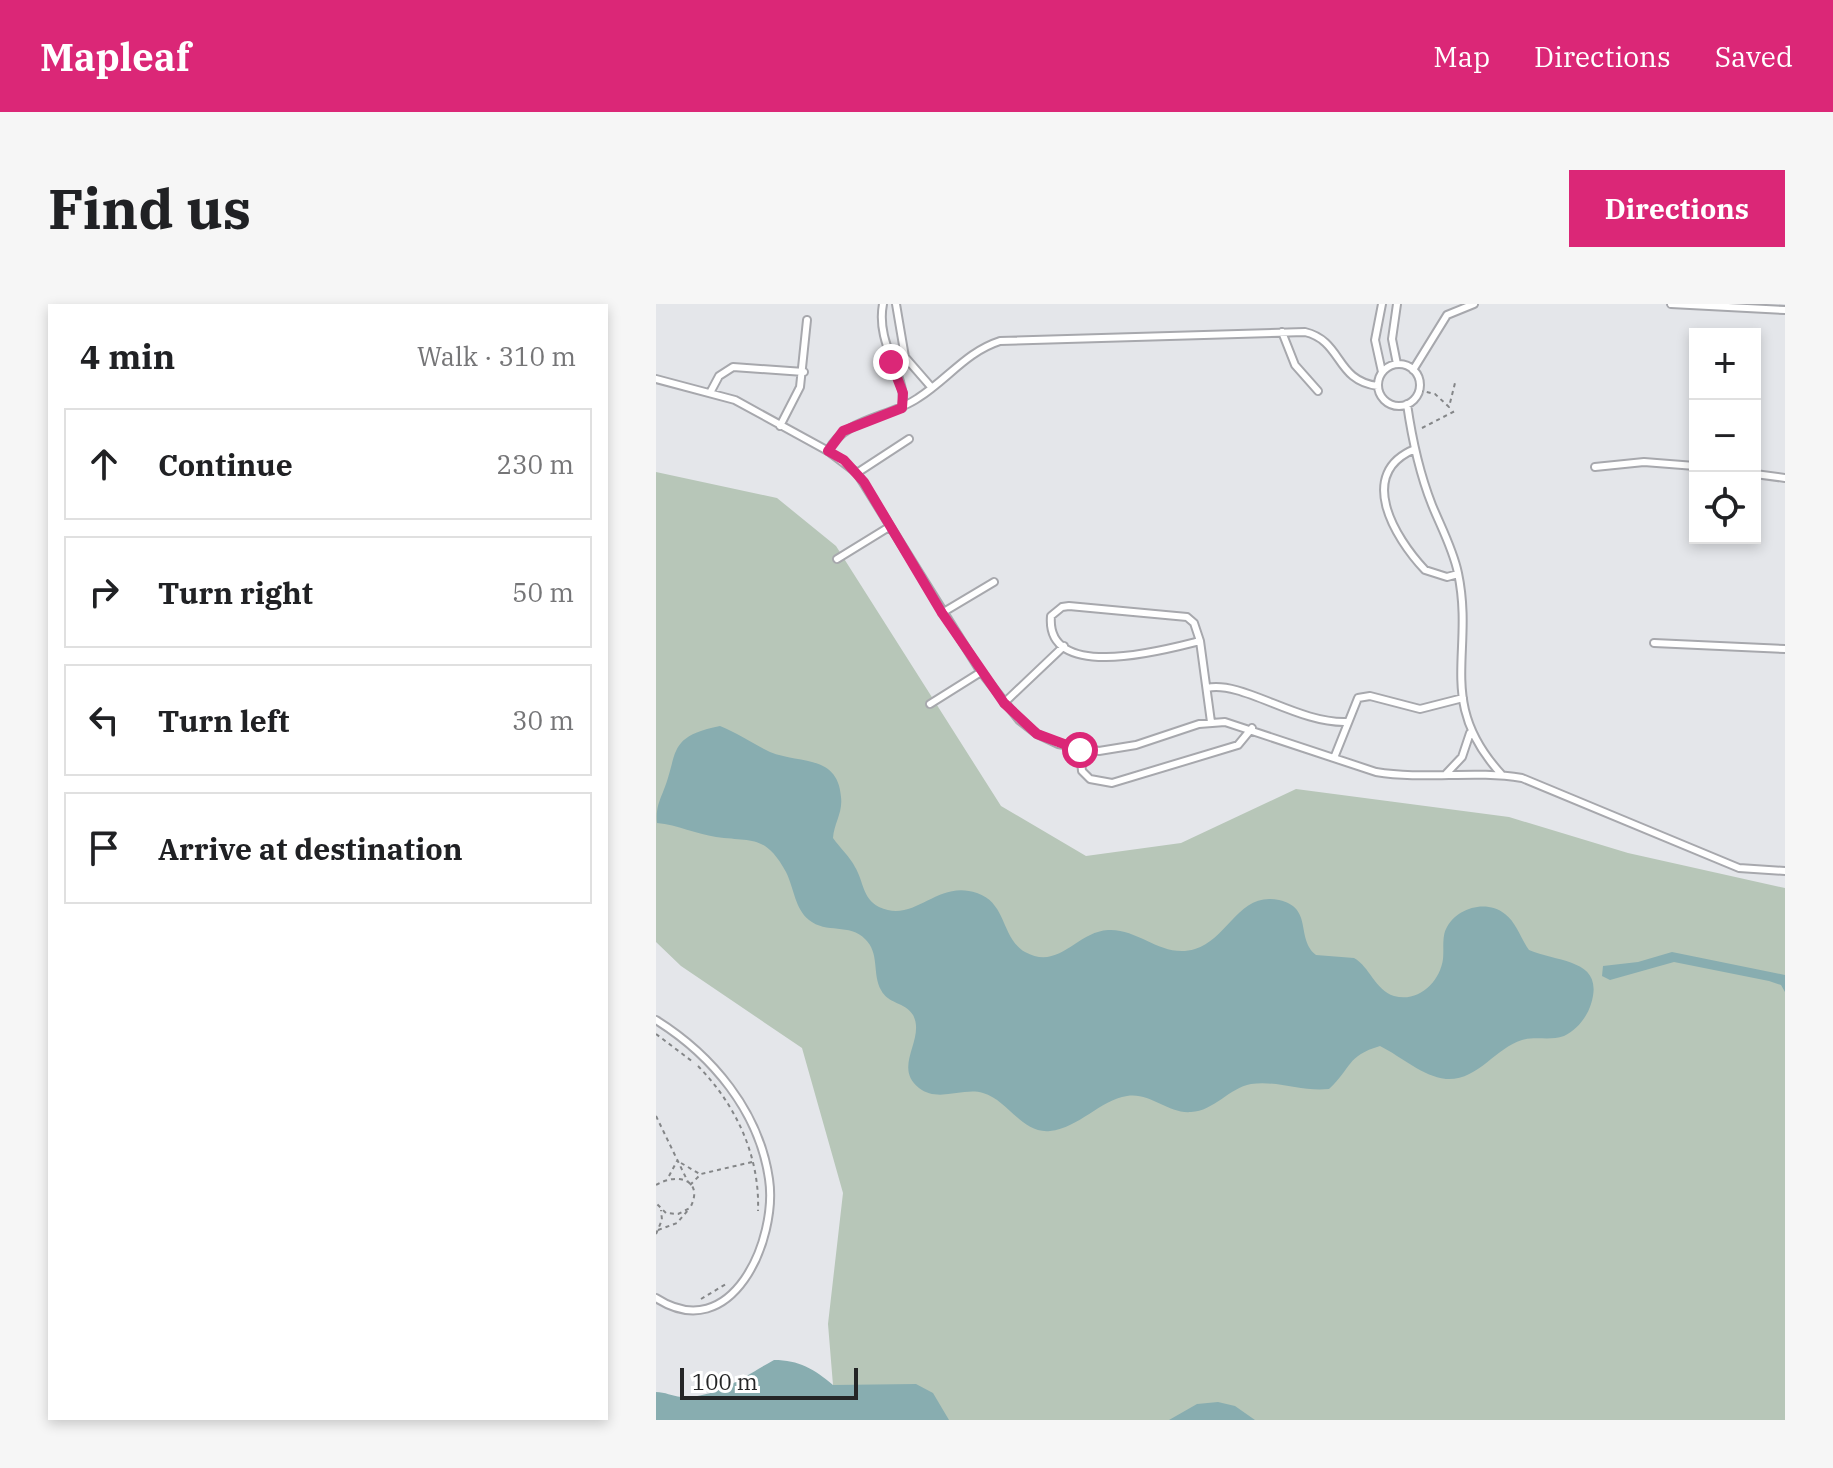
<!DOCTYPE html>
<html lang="en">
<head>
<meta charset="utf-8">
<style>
  body { margin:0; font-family:"IBM Plex Serif",serif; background:#f6f6f6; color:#202124 }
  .controls { position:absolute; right:24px; top:24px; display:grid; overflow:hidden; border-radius:0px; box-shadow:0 4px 12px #0003 }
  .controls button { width:72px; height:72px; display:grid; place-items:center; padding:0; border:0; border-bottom:2px solid #e0e0e0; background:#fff; color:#202124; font:40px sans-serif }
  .scale { position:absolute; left:24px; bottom:20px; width:178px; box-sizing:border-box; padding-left:8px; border:4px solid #242526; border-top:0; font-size:22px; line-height:28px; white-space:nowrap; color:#242526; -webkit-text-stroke:6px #fff; paint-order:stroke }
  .stop { position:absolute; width:24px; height:24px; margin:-18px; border:6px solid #db2777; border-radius:50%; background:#fff }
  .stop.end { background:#db2777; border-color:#fff; box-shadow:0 2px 8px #0008 }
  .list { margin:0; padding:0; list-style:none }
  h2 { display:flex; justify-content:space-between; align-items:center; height:104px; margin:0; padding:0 32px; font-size:34px }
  h2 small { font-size:26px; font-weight:400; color:#757577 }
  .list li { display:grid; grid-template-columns:52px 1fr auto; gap:24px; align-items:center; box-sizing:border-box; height:112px; margin:0 16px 16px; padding:0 16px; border:2px solid #e0e0e0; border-radius:0px }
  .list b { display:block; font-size:30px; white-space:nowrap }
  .list em { font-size:26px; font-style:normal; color:#757577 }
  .icon { flex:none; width:44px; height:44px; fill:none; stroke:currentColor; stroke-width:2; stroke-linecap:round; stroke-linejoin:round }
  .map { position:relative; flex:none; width:1129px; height:1116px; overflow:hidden; border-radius:0px }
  header { display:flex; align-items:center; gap:48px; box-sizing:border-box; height:112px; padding:0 40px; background:#db2777; color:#fff }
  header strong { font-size:38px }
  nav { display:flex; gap:44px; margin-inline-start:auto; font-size:28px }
  .intro { display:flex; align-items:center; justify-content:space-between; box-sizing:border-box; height:192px; padding:0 48px }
  h1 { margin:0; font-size:56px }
  .button { padding:20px 36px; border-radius:0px; background:#db2777; color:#fff; font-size:28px; font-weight:700 }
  main { display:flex; gap:48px; padding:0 48px }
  aside { flex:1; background:#fff; border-radius:0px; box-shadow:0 4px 12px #0003 }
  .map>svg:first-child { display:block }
</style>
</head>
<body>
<header>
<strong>Mapleaf</strong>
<nav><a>Map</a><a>Directions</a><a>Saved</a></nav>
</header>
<div class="intro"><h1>Find us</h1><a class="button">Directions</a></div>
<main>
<aside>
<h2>4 min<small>Walk · 310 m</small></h2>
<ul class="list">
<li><svg class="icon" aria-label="ahead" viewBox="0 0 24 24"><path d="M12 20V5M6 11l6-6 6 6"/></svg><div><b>Continue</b></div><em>230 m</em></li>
<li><svg class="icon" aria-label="right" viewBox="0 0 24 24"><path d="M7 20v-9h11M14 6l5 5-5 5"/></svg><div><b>Turn right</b></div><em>50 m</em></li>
<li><svg class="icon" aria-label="left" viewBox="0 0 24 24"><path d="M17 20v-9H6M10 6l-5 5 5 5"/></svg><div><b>Turn left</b></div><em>30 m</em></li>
<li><svg class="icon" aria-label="arrive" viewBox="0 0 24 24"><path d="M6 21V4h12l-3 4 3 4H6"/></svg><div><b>Arrive at destination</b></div></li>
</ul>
</aside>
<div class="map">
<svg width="1129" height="1116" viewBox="0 0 1129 1116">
  <rect width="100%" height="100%" fill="#e4e6ea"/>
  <path fill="#b7c6b8" d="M0,168L121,194L180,242L345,502L430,552L525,539L640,485L853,513L972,549L1129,584V1116H218L177,1081L172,1020L187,889L146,744L25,662L0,638Z"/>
  <path fill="#88adb0" d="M64,422C82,429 97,440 114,448C143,460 182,450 185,493C187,509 178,519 177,534C184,544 194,553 199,563C208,578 206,594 223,603C260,620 280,575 321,589C351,599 345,634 369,648C403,667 420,628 452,626C483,624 506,655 539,645C572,635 583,587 623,596C658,604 639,634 660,651L698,654C714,663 719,686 738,692C762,699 784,678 787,655C788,646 786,633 790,625C800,604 830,595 849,610C860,618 865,635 873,646C904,659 949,655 935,700C931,713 921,726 908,732C894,737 880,732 866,736C839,744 822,777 790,775C766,772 746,753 724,742C690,752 696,764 673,785C646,788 621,776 595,780C573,784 558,807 535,808C512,810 494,788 471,792C444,796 423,824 394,827C366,830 352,796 327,789C307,783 282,799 263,784C236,763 270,735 257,711C249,698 232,700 225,686C216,670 224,649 209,635C194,619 170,630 153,616C139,605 138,584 130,568C109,530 96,538 60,533C40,530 22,521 1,519C0,506 2,500 7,488C23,449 10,433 64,422Z
    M1016,648L1129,671V688L1125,681L1113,677L1018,658L954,676L946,672L947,662L982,658Z
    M118,1056C143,1056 158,1065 177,1081L260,1080L277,1089L293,1116H0V1088C9,1088 16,1092 25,1093C61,1094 87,1073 118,1056Z
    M562,1098L579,1102L599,1116H513L541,1100Z"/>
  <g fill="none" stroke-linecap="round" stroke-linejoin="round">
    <defs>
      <path id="lane" d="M227,0C219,42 253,73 246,104
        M240,0L249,53L276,84
        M726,0L719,36L726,68
        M1015,0L1129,6
        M626,28L639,61L662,87
        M741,60L736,35L741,0
        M722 81a21 21 0 1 1 42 0a21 21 0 1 1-42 0Z
        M757,66L791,11L818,0
        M0,75L79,96L172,147L201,169L325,368L363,416L381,430L402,440L443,447L480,441L543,420L569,418L720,468C768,476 818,466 866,474L1083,564L1129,567
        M55,87L63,72L77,63L148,68
        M751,100C756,135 763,168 776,201C785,223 797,245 802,269C819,350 779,398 846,471
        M124,122L144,83L151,16
        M759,145C700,169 738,233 769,266L791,273L802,270
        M172,147C189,114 233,114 262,94C292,75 310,48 344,37L649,28C687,37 679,77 722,82
        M939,163L988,158L1039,162
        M201,169L253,135
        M1099,170L1129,174
        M181,255L233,223
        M286,309L338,278
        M544,337C512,345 389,380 395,312L406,303L413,302L531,313L538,319L544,337L555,418
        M998,339L1129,345
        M551,384C586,376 642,420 691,418
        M348,399L408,342
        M274,400L325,368
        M424,446L426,467L434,475L456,479L582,441L596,424
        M678,454L702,394L714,392L764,405L807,394
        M789,471L806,453L814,429
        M0,716C56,751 103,807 113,875C122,935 76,1043 0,994"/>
    </defs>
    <use href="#lane" stroke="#a7a8ad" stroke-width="10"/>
    <path stroke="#848688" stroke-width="2" stroke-dasharray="4 4" stroke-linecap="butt" d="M763,86L779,90L793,103L799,79
      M766,124L799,107
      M0,730L37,758
      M42,762C80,801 104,852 102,907
      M0,812L32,878
      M25,859L44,870
      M13,872L21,857
      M0,881C21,868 49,876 34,904L22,910L10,909L0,899
      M34,881L45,870L96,858
      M2,926L21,919L33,905
      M0,930L6,916L5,906
      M45,995L70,980"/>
    <use href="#lane" stroke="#fff" stroke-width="6"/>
  </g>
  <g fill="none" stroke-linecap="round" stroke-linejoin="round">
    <path stroke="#db2777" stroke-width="10" d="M235,58L247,89L246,104L187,127L172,147L188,156L208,178L286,309L348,399L381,430L424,446"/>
  </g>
</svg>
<div class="controls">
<button>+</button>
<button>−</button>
<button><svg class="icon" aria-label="locate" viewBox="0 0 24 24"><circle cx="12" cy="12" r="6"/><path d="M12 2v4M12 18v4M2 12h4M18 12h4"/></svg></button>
</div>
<div class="scale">100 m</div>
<div class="stop" style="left:424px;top:446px"></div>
<div class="stop end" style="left:235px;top:58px"></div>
</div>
</main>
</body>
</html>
